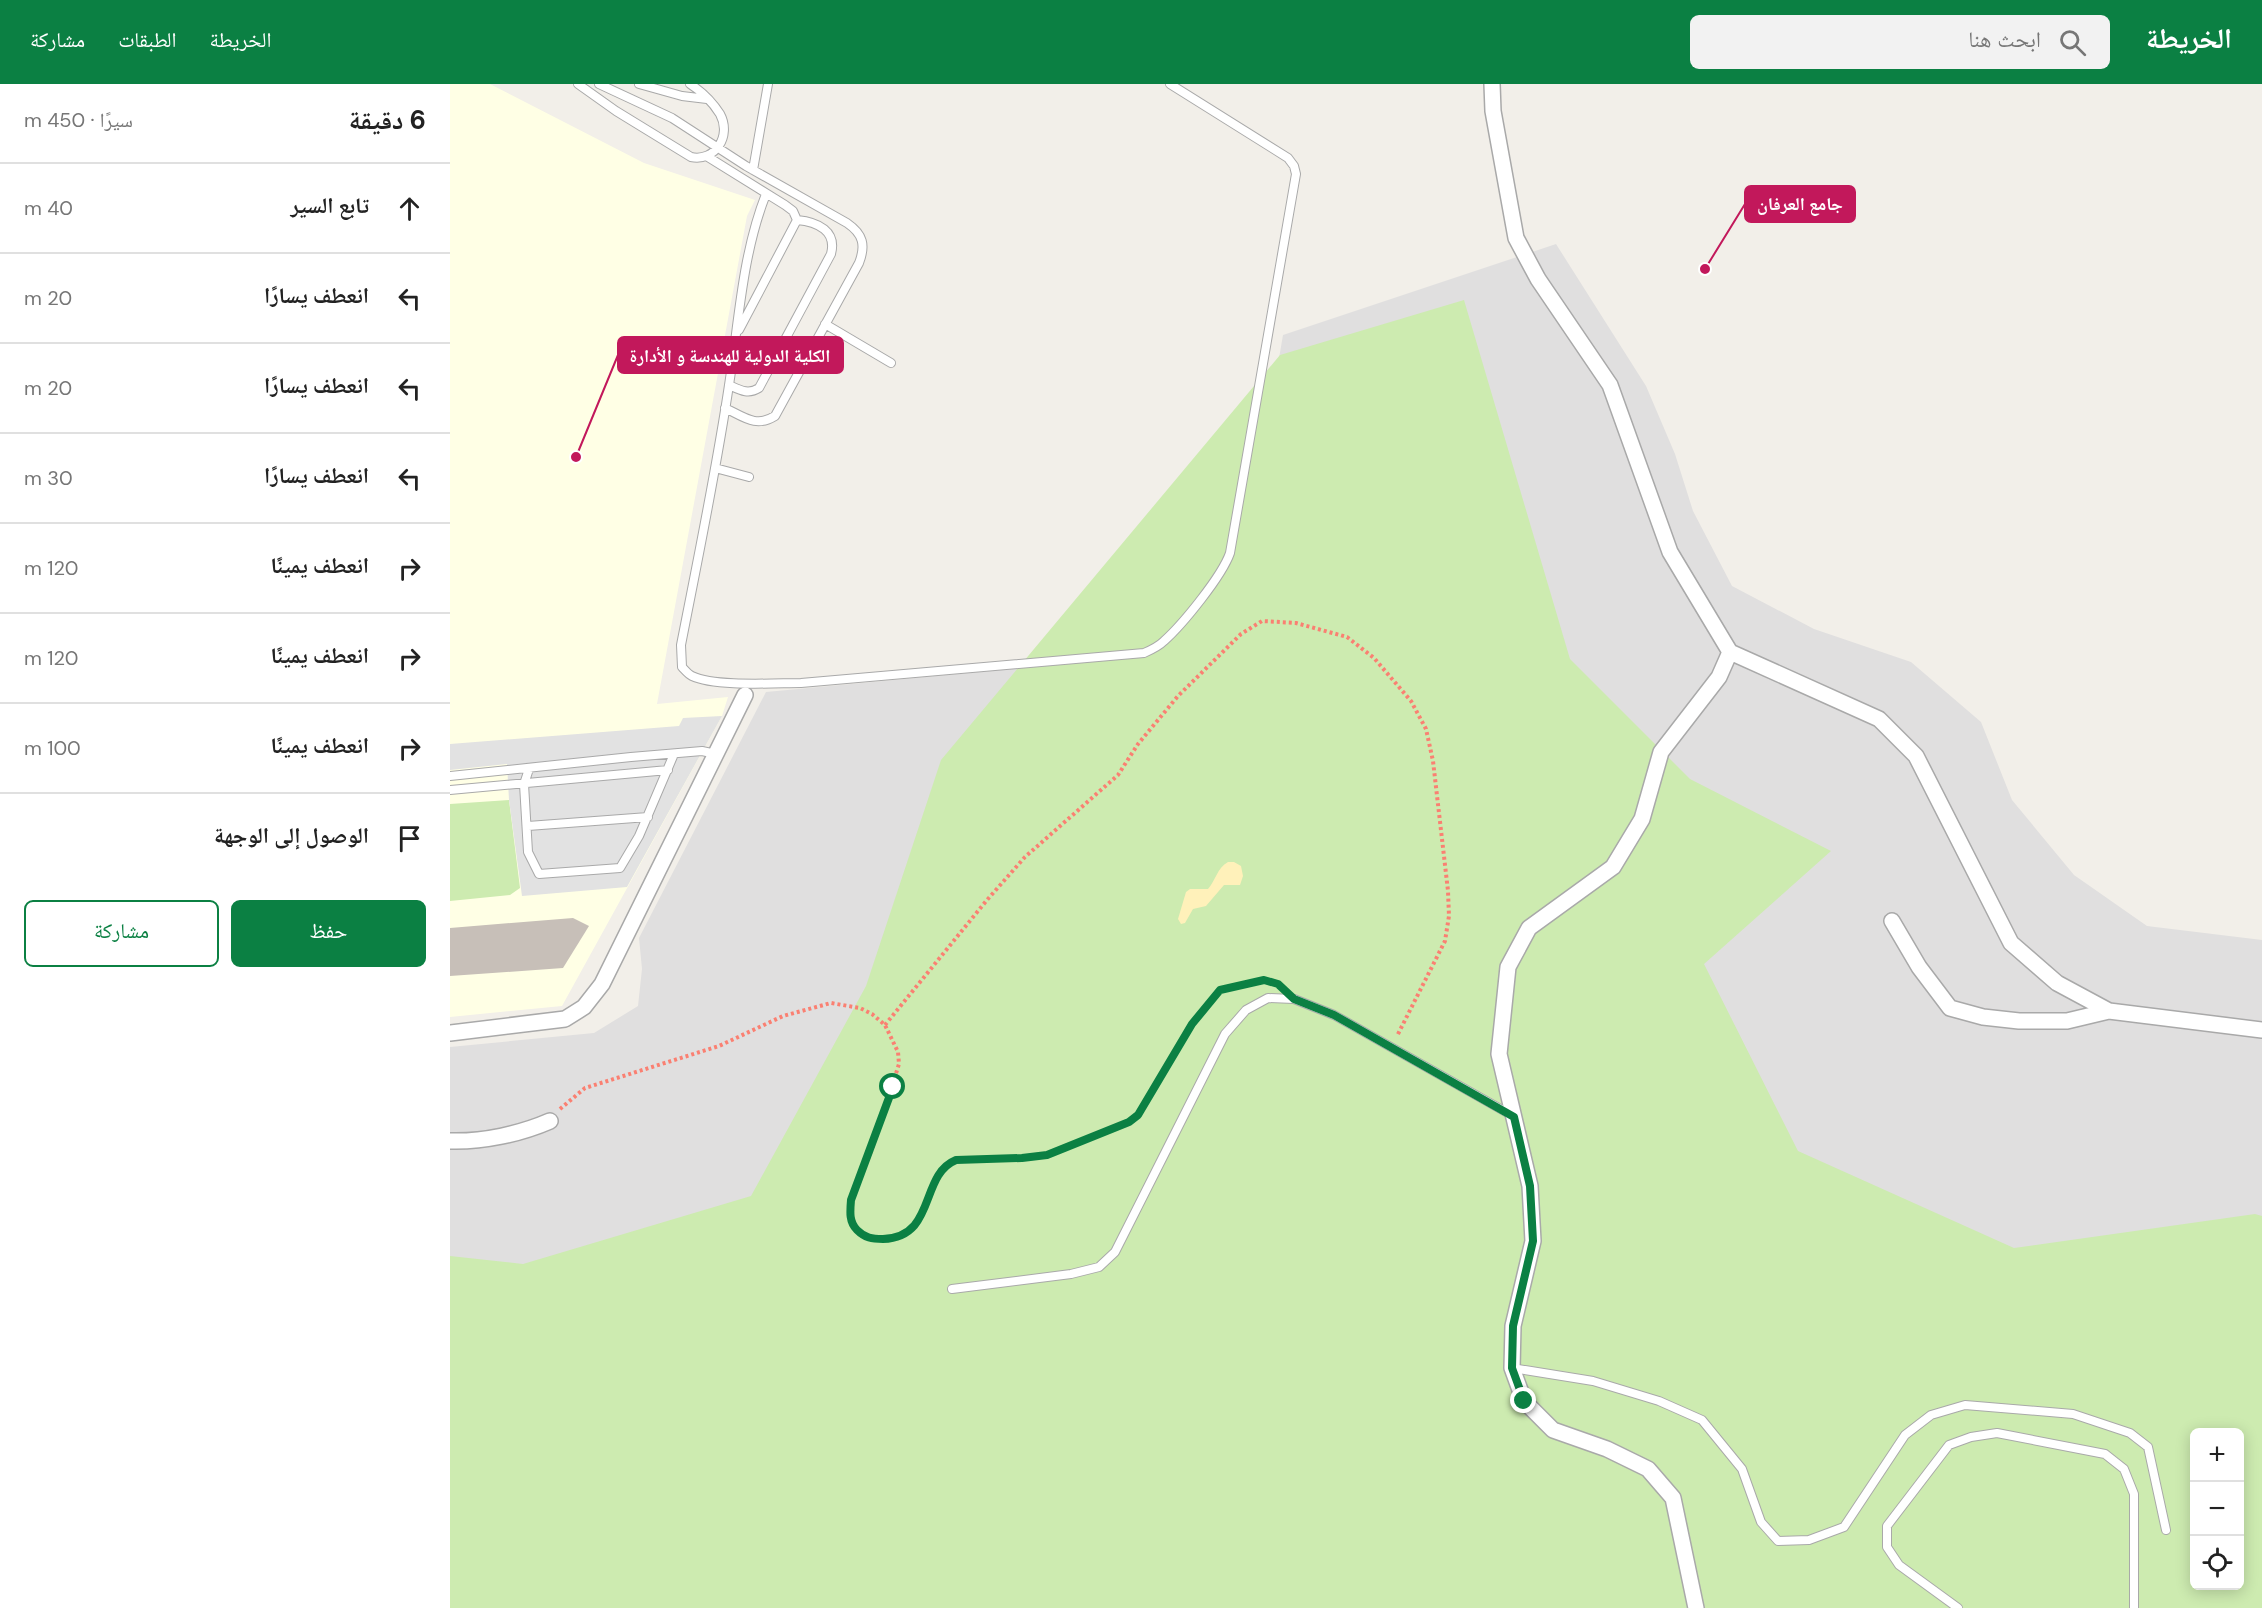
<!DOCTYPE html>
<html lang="ar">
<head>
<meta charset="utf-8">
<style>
  body { margin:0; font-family:"DM Sans","Noto Naskh Arabic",sans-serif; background:#f2f2f2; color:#222; direction:rtl }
  .controls { position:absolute; right:18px; bottom:18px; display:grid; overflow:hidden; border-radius:9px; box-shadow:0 3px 15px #0003 }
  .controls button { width:54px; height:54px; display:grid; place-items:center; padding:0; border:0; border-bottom:2px solid #e0e0e0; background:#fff; color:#222; font:30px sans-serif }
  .stop { position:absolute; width:18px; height:18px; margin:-14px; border:4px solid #0b8043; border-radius:50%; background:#fff }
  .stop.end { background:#0b8043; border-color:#fff; box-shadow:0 2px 6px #0008 }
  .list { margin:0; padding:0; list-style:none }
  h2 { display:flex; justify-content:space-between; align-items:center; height:78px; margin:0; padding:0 24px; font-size:26px }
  h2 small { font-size:20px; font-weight:400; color:#767676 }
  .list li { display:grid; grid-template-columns:39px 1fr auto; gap:18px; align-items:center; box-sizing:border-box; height:90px; padding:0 24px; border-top:2px solid #e0e0e0 }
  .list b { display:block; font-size:22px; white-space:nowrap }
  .list em { font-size:20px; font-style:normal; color:#767676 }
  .actions { display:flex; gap:12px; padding:18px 24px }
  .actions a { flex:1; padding:14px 0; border:2px solid #0b8043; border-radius:9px; text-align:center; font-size:21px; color:#0b8043 }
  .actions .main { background:#0b8043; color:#fff }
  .icon { flex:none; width:33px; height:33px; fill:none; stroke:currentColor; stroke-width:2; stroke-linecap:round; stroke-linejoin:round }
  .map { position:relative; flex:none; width:1812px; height:1524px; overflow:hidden; direction:ltr }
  header { display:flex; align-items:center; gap:36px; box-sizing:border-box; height:84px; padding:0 30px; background:#0b8043; color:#fff }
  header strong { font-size:28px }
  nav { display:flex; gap:33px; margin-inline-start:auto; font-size:21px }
  .search { width:420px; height:54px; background:#f2f2f2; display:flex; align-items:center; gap:15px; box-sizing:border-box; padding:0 21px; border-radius:9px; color:#767676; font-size:22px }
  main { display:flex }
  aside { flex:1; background:#fff }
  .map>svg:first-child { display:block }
</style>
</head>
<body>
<header>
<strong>الخريطة</strong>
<div class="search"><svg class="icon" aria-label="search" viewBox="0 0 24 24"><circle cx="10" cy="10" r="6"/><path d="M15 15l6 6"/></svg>ابحث هنا</div>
<nav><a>الخريطة</a><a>الطبقات</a><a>مشاركة</a></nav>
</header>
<main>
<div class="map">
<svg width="1812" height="1524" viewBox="0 0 1812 1524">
  <rect width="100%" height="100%" fill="#f2efe9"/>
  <path fill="#e0dfdf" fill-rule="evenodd" d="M1106,160L1196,302L1225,370L1243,427L1282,502L1364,545L1461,578L1531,638L1562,716L1624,791L1697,842L1812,856V1524H0V963L144,949L188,922L192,885L189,854L316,608L720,570L794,478L833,251ZM1744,1348H1790V1502H1744Z"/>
  <path fill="#ffffe5" d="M0,0H40L194,79L305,116L297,132L207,620L278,613L272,632L112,922L0,933Z"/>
  <path fill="#cdebb0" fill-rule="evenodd" d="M1014,216L1120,575L1240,695L1381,767L1254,880L1348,1067L1564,1164L1805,1130L1812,1132V1524H0V1172L73,1180L301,1112L416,902L491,676L830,271ZM1744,1348H1790V1502H1744Z
    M59,716L70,804L60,811L0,817V720Z"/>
  <path fill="#fff1ba" d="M778,778H784L791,782L793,792L790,801H774L756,822L743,825L735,839L731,840L728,835L736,808L740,805H758C766,796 767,784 778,778Z"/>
  <path fill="#e2e2e2" d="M272,632L177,803L72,812L59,716L57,680L0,686V660L229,642L233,634Z"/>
  <path fill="#c7bfb8" d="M123,834L139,842L113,884L0,892V844Z"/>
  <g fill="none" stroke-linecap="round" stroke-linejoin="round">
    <defs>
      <path id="service" d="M128,0L166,27L241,73C265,78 282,52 270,30C263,19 251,7 240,0
        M149,0L222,34L296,82L397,139C413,150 416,161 409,179L325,332C306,344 294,333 275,324
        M189,0L232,12L257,15
        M258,73L335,121L343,127L347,136
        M303,86L318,0
        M316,110C292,171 289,237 279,301C266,388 248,474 231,561L232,583C235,586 238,590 242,592C265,603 325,599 351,599L694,569C701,566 708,563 714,557C733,540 772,492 780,469L846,90L844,82L838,74L720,0
        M375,240L441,279
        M289,246L347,136
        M279,301C290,306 298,311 309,304L381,170C387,147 368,138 347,136
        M265,384L299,393
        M79,685L74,700L78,768L89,790L170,784L189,752L224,670
        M0,692L181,673L252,667L266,670
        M0,706L218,686
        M78,742L198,733
        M502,1205L621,1190L649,1183L665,1168L775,950L796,926L818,914L844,915L884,931L1063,1032
        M1062,1284L1143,1297L1209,1317L1252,1336L1292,1385L1311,1438L1328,1457L1359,1456L1394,1443L1455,1351L1481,1331L1515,1321L1623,1330L1680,1349L1698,1363L1716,1446
        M1508,1524L1449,1481L1437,1463V1442L1499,1361L1521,1353L1547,1349L1655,1370L1674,1385L1684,1410V1524"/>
      <path id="minor" d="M1042,0L1043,27L1066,154L1088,195L1160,301L1220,468L1280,568L1429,635L1466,672L1561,859L1607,899L1659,927L1812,946
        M1442,837L1469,883L1500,924L1533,933L1569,937H1617L1659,927
        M0,949L115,935L134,923L152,900L295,611
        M0,1057C33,1058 70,1050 100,1037
        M1246,1524L1223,1414L1198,1385L1157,1365L1103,1346L1074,1317L1062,1284L1063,1242L1083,1157L1080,1102L1049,970L1058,883L1079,844L1163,783L1192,735L1211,668L1269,593L1280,568"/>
    </defs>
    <use href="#service" stroke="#a9a9a9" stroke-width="10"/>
    <use href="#minor" stroke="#a9a9a9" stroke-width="18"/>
    <path stroke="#fa8072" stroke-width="4" stroke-dasharray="3 3" stroke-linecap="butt" d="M435,941L537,816L575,773L668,691L688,660L728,612L791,550L812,537L846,539L897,553L924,574L961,617L976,645L983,677L998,807L999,832L995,857L947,952
      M110,1025L135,1004L269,962L333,932L381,919L410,924L422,930L435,941L448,968L449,980L422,1065L401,1116L400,1131L403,1142L413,1151L423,1155H439L454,1150L464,1144L490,1090L498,1079L506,1076L572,1074L597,1071L679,1038L688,1031L742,941L770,906L814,896L830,902"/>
    <use href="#service" stroke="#fff" stroke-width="8"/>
    <use href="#minor" stroke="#fff" stroke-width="15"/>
  </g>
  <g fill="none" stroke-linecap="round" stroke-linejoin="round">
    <path stroke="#0b8043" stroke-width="8" d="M443,1003L401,1116C400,1128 399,1138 407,1146C415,1154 422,1155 433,1155C487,1153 469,1091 506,1076L572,1074L597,1071L679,1038L688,1031L742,940L770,906L814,896L828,900L844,915L884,931L1064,1033L1080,1102L1083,1157L1063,1242L1062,1284L1074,1317"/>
  </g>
  <path fill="none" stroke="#c2185b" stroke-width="2" d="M1255 185L1295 120M126 373L168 271"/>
  <g fill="#c2185b" stroke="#fff" stroke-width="2">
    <circle cx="1255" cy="185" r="6"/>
    <circle cx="126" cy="373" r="6"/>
  </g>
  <g fill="#c2185b" stroke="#c2185b" stroke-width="2">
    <rect x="1295" y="102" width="110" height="36" rx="6"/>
    <rect x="168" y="253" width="225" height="36" rx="6"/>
  </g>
  <g font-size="18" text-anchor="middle" font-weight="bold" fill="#fff">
    <text x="1350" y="126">جامع العرفان</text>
    <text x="280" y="278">الكلية الدولية للهندسة و الأدارة</text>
  </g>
</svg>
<div class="controls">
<button>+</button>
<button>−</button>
<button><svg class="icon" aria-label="locate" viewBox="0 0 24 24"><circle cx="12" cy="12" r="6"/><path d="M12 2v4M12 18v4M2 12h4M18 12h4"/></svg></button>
</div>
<div class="stop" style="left:443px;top:1003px"></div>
<div class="stop end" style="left:1074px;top:1317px"></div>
</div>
<aside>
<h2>6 دقيقة<small>سيرًا · 450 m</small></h2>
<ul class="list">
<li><svg class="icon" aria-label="ahead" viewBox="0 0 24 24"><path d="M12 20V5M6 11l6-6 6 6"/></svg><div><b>تابع السير</b></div><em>40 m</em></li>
<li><svg class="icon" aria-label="left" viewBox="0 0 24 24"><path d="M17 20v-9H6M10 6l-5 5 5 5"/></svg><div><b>انعطف يسارًا</b></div><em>20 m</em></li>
<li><svg class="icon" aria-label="left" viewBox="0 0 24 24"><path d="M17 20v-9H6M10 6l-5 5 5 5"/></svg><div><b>انعطف يسارًا</b></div><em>20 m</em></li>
<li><svg class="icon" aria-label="left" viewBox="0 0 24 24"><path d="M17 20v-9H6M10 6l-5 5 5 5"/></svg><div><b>انعطف يسارًا</b></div><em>30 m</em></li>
<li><svg class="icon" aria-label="right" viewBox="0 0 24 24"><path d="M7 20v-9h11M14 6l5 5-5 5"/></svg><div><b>انعطف يمينًا</b></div><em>120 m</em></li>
<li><svg class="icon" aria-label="right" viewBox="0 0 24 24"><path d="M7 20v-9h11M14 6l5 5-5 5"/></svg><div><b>انعطف يمينًا</b></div><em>120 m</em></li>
<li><svg class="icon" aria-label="right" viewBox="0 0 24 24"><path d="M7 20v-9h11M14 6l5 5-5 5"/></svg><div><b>انعطف يمينًا</b></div><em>100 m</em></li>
<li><svg class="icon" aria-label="arrive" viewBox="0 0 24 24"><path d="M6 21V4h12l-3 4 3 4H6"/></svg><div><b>الوصول إلى الوجهة</b></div></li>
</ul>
<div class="actions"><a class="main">حفظ</a><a>مشاركة</a></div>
</aside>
</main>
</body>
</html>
